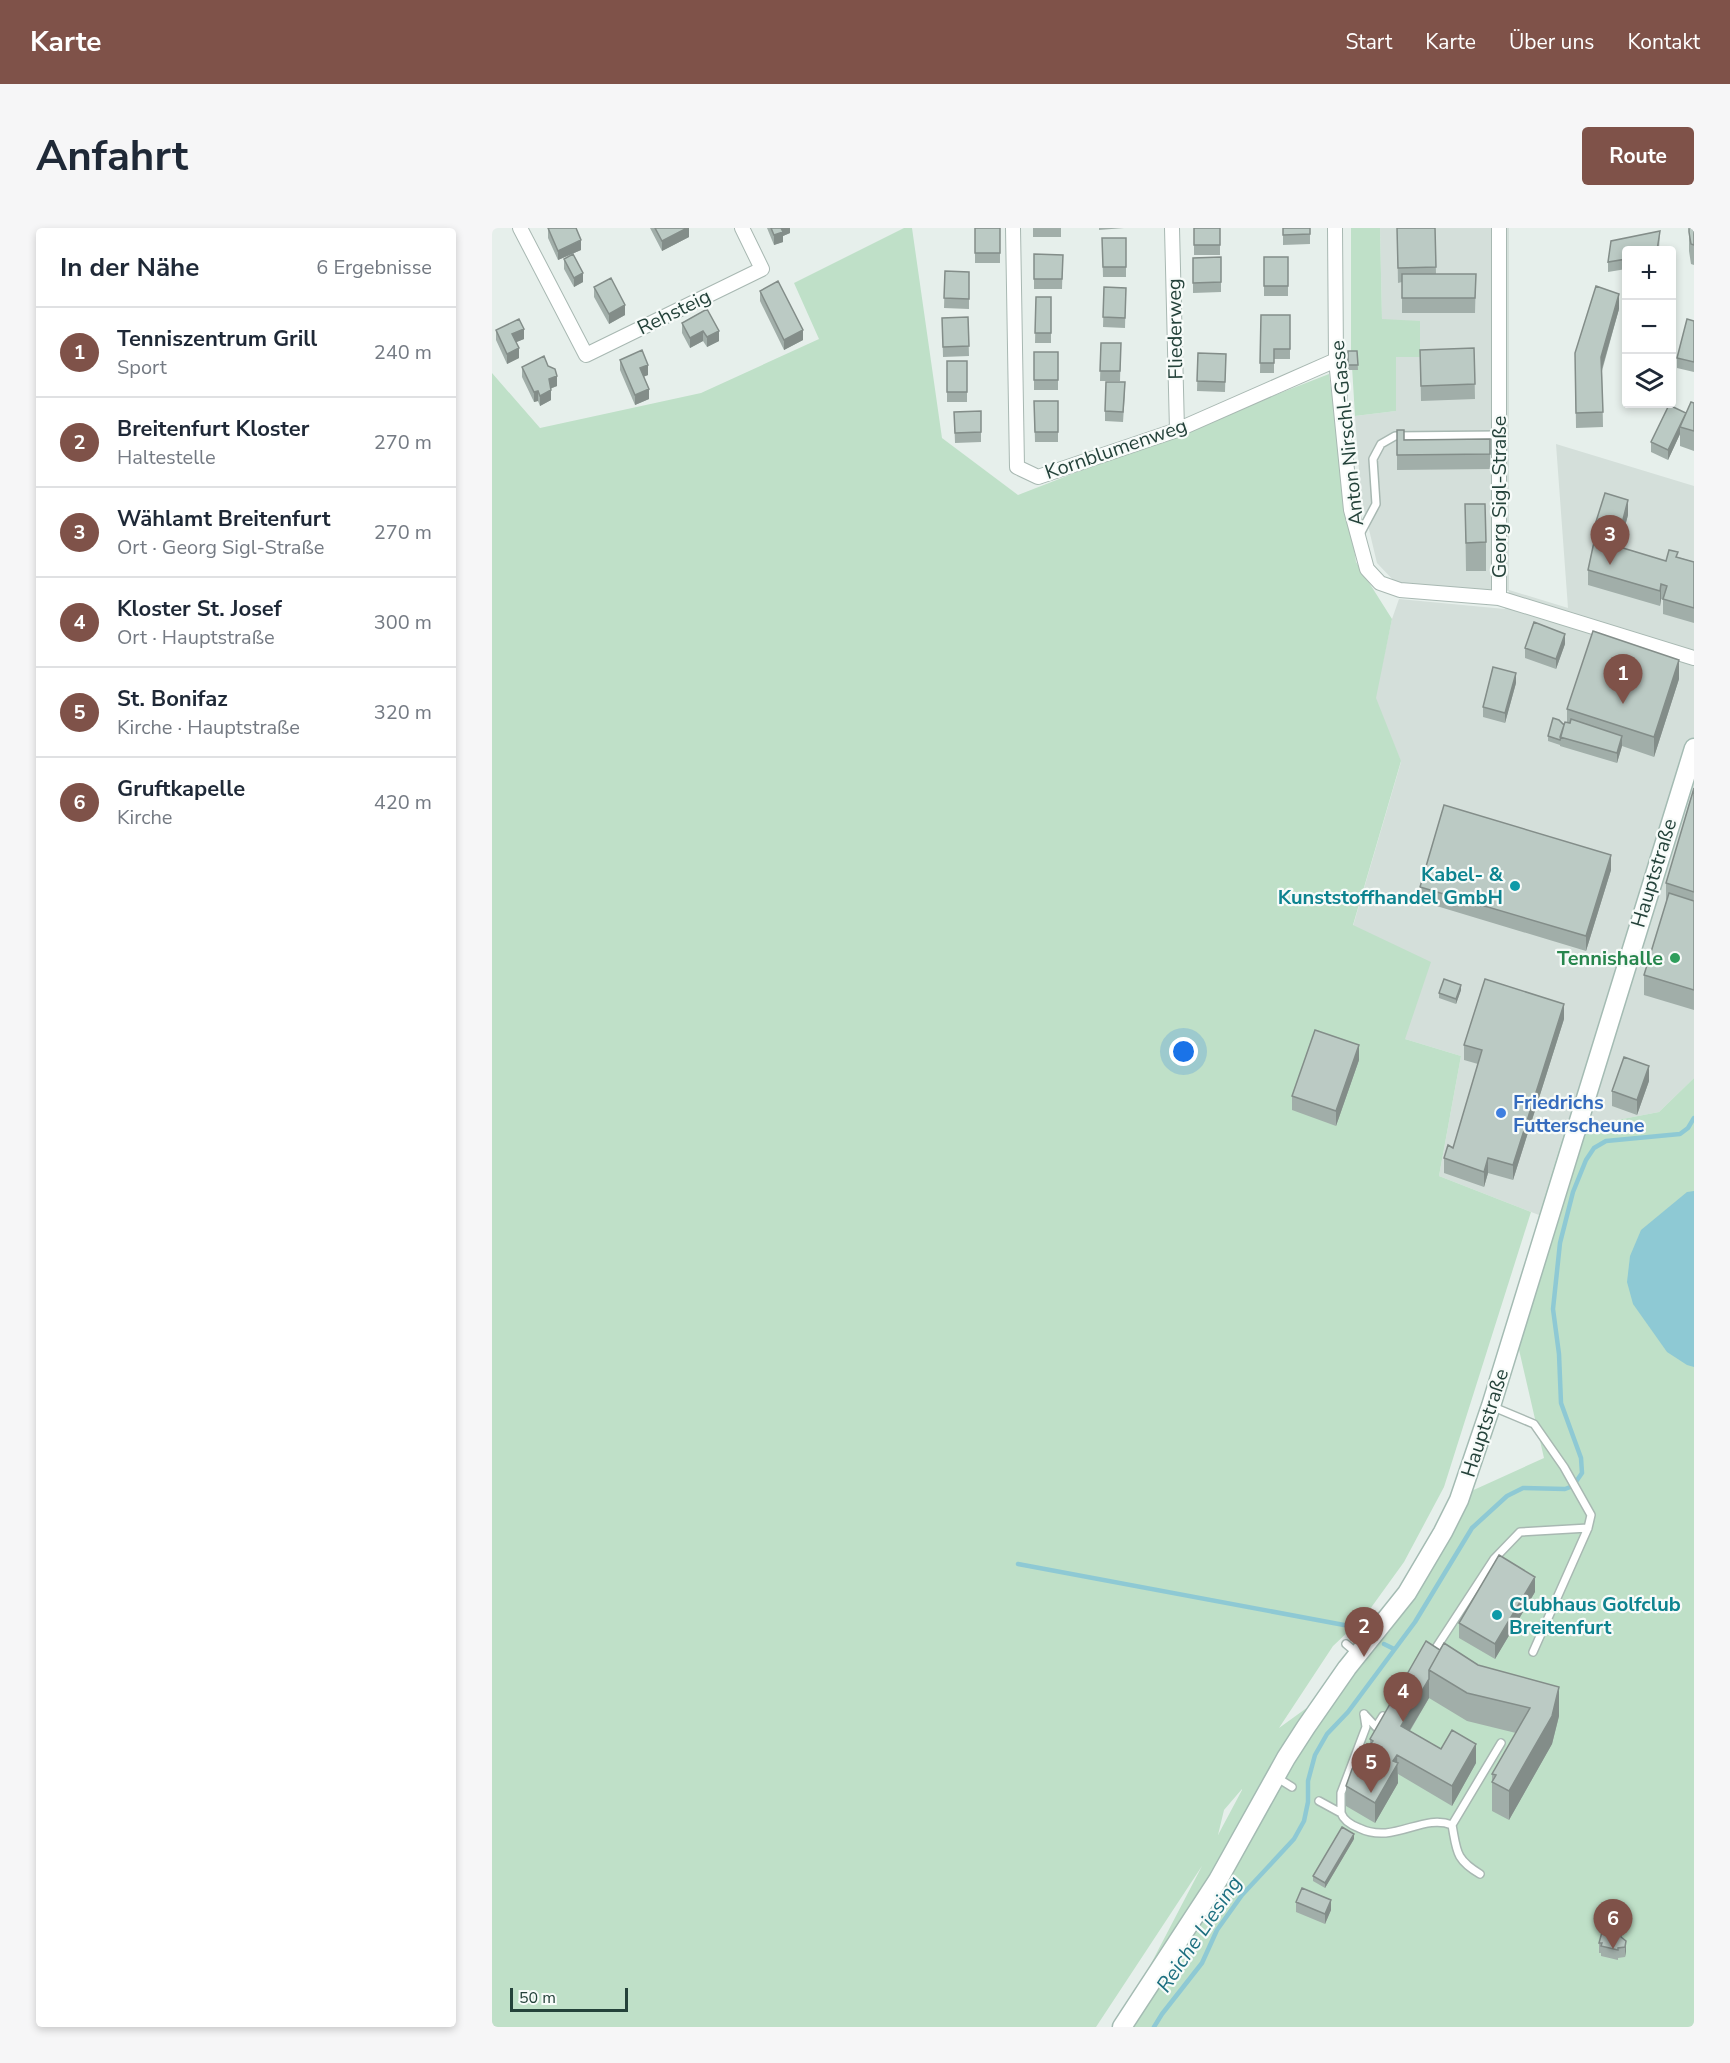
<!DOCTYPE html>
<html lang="de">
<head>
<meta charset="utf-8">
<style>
  body { margin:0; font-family:"Nunito Sans",sans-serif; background:#f6f6f7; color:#1f2937 }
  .controls { position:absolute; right:18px; top:18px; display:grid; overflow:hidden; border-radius:6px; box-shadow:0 3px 9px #0003 }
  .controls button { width:54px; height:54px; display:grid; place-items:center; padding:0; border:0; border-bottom:2px solid #e0e1e3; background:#fff; color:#1f2937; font:30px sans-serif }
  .scale { position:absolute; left:18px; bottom:15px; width:118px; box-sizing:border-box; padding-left:6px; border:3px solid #24423a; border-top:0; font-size:16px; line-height:21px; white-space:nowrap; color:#24423a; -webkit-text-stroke:4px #f7fbf9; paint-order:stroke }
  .you { position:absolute; left:692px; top:824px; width:21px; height:21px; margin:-15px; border:4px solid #fff; border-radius:50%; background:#1a73e8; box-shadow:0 0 0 9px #1a73e833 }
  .badge { display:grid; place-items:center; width:39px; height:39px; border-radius:50%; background:#7f5249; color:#fff; font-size:20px; font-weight:700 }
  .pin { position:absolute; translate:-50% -50px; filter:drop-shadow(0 2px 3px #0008) }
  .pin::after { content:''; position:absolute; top:32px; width:21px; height:18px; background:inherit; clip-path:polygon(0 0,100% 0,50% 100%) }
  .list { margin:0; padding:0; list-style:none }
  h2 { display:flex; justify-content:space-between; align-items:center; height:78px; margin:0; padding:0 24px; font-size:26px }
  h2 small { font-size:20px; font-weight:400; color:#747a83 }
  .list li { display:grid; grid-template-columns:39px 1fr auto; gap:18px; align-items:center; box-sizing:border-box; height:90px; padding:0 24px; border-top:2px solid #e0e1e3 }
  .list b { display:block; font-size:22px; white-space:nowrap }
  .list p { margin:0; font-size:20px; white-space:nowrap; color:#747a83 }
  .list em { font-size:20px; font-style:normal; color:#747a83 }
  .icon { flex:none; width:33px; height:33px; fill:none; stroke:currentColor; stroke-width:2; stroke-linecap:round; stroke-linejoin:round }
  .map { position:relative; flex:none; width:1202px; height:1799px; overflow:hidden; border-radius:6px }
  header { display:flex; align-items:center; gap:36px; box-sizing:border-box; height:84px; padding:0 30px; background:#7f5249; color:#fff }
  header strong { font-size:28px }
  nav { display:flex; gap:33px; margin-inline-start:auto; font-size:21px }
  .intro { display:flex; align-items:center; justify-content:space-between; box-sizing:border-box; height:144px; padding:0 36px }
  h1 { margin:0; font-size:42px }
  .button { padding:15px 27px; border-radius:6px; background:#7f5249; color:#fff; font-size:21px; font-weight:700 }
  main { display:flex; gap:36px; padding:0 36px }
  aside { flex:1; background:#fff; border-radius:6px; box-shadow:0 3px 9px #0003 }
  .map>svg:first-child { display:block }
</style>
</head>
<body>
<header>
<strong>Karte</strong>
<nav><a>Start</a><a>Karte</a><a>Über uns</a><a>Kontakt</a></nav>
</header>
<div class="intro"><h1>Anfahrt</h1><a class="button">Route</a></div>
<main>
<aside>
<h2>In der Nähe<small>6 Ergebnisse</small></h2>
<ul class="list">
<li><span class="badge">1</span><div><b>Tenniszentrum Grill</b><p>Sport</p></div><em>240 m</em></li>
<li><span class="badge">2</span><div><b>Breitenfurt Kloster</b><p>Haltestelle</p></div><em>270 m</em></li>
<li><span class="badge">3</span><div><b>Wählamt Breitenfurt</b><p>Ort · Georg Sigl-Straße</p></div><em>270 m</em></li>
<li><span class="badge">4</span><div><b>Kloster St. Josef</b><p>Ort · Hauptstraße</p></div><em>300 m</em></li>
<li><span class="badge">5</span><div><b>St. Bonifaz</b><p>Kirche · Hauptstraße</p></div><em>320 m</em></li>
<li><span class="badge">6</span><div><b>Gruftkapelle</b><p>Kirche</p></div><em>420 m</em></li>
</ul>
</aside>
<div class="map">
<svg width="1202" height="1799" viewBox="0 0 1202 1799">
  <rect width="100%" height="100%" fill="#e6efeb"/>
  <path fill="#d4dfda" d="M888,0H1017V362L1076,380L1064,216L1202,258V850L1167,884L1073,902L1047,987L947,948L969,828L913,811L861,698L909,534L883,470L900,391L907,371L1013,381L1017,363L904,355L885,335L869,268L863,188L904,183V128H928L890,91Z"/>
  <path fill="#bfe0c8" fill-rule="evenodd" d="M412,0H420L450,210L526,267L837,146L864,334L900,391L884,470L909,533L861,697L939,734L913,811L969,828L947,948L1039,984L952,1259L912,1334L873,1388L841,1418L787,1500L852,1453L975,1265L1052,1230L1025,1113L1047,987L1073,902L1167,884L1202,850V1799H626L710,1638L604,1799H0V145L48,200L209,165L327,111L302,55ZM750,1561V1562L726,1607L732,1582Z
    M859,0H888L890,91L928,93V129H904V183L863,188L859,122Z"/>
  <path fill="#8ec9d4" d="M1202,963V1139L1195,1137L1175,1124L1141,1076L1135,1054L1138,1028L1149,1002L1195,964Z"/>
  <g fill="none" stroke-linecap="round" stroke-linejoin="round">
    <path stroke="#8ec9d4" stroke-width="4.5" d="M526,1336L852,1397
      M892,1416L902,1421
      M662,1799L670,1786L710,1735L725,1702L750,1667L802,1611L812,1593L816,1574V1553L823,1527L835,1506L856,1484L923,1394L980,1300L1015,1268L1031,1260L1073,1261L1081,1258L1090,1245L1089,1230L1069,1175L1067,1126L1061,1081L1068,1015L1081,964L1094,932L1102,920L1114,913L1188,906L1196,900L1202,890"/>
    <defs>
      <path id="service" d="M868,306L884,276L881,231L889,216L903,208L1007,207
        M999,1178L1042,1196L1072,1239L1099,1287L1096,1300L1041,1424
        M854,1416L866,1426
        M940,1426L1002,1331L1028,1304L1096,1300
        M872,1486L884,1499L891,1488
        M872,1486L874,1499L849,1565V1585C852,1593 859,1597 867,1600C902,1617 930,1585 960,1597L1009,1515
        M784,1549L800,1559
        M827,1573L849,1585
        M960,1597C965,1623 963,1631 988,1646"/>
      <path id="minor" d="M28,0L94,127L270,41L250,0
        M521,0L525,239L546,249L685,202L844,132
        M680,0L685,202
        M843,0L844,132L859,282L875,341L888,355L908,362L1007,370L1202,430
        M1007,0V370"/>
      <path id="secondary" d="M630,1799L726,1652L794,1530L814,1499L855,1440L915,1365L951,1304L967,1272L999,1178L1202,520"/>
    </defs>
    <use href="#service" stroke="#a8b8b2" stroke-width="10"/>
    <use href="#minor" stroke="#a8b8b2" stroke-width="16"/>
    <use href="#secondary" stroke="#a4bbb3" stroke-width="21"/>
    <use href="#service" stroke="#fff" stroke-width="7"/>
    <use href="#minor" stroke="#fff" stroke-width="14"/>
    <use href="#secondary" stroke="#fff" stroke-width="18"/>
  </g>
  <path fill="#a1aea9" d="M56,0L89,22L66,32L56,10Z
    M158,0H197V9L170,23Z
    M275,0H298V5L291,8V14L282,17Z
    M483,0H508V35H483Z
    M541,0H569V9H541Z
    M607,0H632L607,2Z
    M702,0H728V27H702Z
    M791,0H818V16L791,17Z
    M905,0H943L944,46H984L983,85H910V54L906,55Z
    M1202,0V37L1199,36L1197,23V4Z
    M1168,3L1167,22H1134V41L1116,44V34L1119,13Z
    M610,10H634V49H611Z
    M542,26L571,27L570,61H542Z
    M729,29V64L701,65V30Z
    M772,29H796V68H772Z
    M72,31L91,54L82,59L72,41Z
    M453,43L477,44V81L452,80Z
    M102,59L133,87L117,96L102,69Z
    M612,59L634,60L633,100L611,99Z
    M268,63L311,112L292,122L268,73Z
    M544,69H559V115H543Z
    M215,81L227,113L215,119L211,113L198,120L190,105V95Z
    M1127,81L1110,143L1111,199L1084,200L1083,125Z
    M769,87H798V131H782V145H768Z
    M476,89L477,128L451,129L450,90Z
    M1202,93V144L1185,140V130Z
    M4,102L32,111L24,114L27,130L15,136L4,112Z
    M609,115H629L628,153H608Z
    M982,120L983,171L929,173L928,122Z
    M856,123H865L866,142H856Z
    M542,124H566V162H542Z
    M706,125L734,126L733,164L705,163Z
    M128,132L156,147L151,149L157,171L143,177L128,142Z
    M455,133H475V174H455Z
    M56,138L65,158L58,161L59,172L48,178L46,173L42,174L30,149V139Z
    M633,164L631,194L613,193V183Z
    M542,173H566V214H543Z
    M1202,175V223L1188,218V206L1176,232L1159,224V214L1194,185Z
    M489,183V214L463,215L462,184Z
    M905,202L912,212L998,211V241L905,242Z
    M973,276L994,314V343H974Z
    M1136,287L1127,319L1174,333L1186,329L1202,334V395L1171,386V372L1169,371L1168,378L1096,357V342L1102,312V300Z
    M1073,416L1064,441L1033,430V420Z
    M1187,451L1162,529L1130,518L1125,535L1068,518V517L1056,513V508L1075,494V481Z
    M1024,455L1013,495L991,489V479Z
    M1202,560V782L1152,767V747L1174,675V655Z
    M1119,642L1094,723L928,673V659Z
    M969,762L964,776L947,770V765Z
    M1072,791L1021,952L996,945L992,959L952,945V930L961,920L986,836L972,832V817Z
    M867,832L844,898L800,882V868Z
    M1157,853L1145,887L1120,878V863Z
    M1043,1364L1003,1431L967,1410V1395Z
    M948,1422L1067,1488L1060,1516L1017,1592L1000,1583V1546L1024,1505L975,1493L937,1470L918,1503L949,1521L984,1535L960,1578L906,1546V1555L883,1595L854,1578V1558L878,1517V1511Z
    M862,1611L833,1660L821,1653V1648Z
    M804,1674L839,1682L833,1696L804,1684Z
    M1129,1709L1134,1723L1133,1729L1126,1730V1732L1109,1728V1725H1107V1715Z"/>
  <path fill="#838d89" d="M195,0H197V9L170,23V13Z
    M289,0H298V5L291,8V14L282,17V7Z
    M89,12V22L66,32V23Z
    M91,45V54L82,59V50Z
    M1127,66V81L1109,144V129Z
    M133,77V87L117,96V86Z
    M32,101V111L20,116V106Z
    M311,102V112L292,122V112Z
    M211,103V113L198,120V110Z
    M227,103V113L215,119V109Z
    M27,120V130L15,136V126Z
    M156,137V147L148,150V140Z
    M65,148V158L57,161V151Z
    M157,161V171L143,177V167Z
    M59,162V172L48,178V168Z
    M46,163V173L42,174V164Z
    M1194,185L1188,199V206L1176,232V222Z
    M1136,272V287L1127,321V307Z
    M1125,306V321L1121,317Z
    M1169,356V371L1168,378V363Z
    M1073,406V416L1064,441V431Z
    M1187,432V451L1162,529V509Z
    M1024,445V455L1013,495V485Z
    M1130,508V518L1125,535V525Z
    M1119,627V642L1094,723V708Z
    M969,757V762L964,776V771Z
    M1072,776V791L1021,952V937Z
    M867,817V832L844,898V883Z
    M1157,838V853L1145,887V872Z
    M996,930V945L992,959V944Z
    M1043,1349V1364L1003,1431V1416Z
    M937,1451V1470L909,1517V1498Z
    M1067,1459V1488L1060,1516L1017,1592V1563Z
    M984,1516V1535L960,1578V1558Z
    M905,1527L906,1555L883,1595V1575L901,1533Z
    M862,1606V1611L833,1660V1655Z
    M839,1672V1682L833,1696V1686Z
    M1134,1713V1723L1133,1729V1719Z"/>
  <path fill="#bbcac4" stroke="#838d89" stroke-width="1.5" d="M56,0H84L89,12L66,23Z
    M163,0H195L170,13Z
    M279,0H289L291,4L282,7Z
    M483,0H508V25H483Z
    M702,0H728V17H702Z
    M791,0H818V6L791,7Z
    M905,0H943L944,39L906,40Z
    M1197,0H1202V17L1199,16L1197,4Z
    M1168,3L1165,22H1134V31L1116,34L1119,13Z
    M610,10H634V39H611Z
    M81,26L91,45L82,50L72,31Z
    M542,26L571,27L570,51H542Z
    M729,29V54L701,55V30Z
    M772,29H796V58H772Z
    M453,43L477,44V71L452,70Z
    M910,46H984L983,70H910Z
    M119,50L133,77L117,86L102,59Z
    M286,53L311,102L292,112L268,63Z
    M1104,58L1127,66L1109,129L1111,184L1084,185L1083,125Z
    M612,59L634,60L633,90L611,89Z
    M544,69H559V105H543Z
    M215,81L227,103L215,109L211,103L198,110L190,95Z
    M769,87H798V121H782V135H768Z
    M476,89L477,118L451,119L450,90Z
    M27,91L32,101L20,106L27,120L15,126L4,102Z
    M1195,91L1202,93V134L1185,130Z
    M609,115H629L628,143H608Z
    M982,120L983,156L929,158L928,122Z
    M150,122L156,137L148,140L157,161L143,167L128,132Z
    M856,123H865L866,137H856Z
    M542,124H566V152H542Z
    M706,125L734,126L733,154L705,153Z
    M52,128L56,138L63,141L65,148L57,151L59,162L48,168L46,163L42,164L30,139Z
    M455,133H475V164H455Z
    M614,154H633L631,184L613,183Z
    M542,173H566V204H543Z
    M1199,174L1202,175V203L1188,199Z
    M1177,177L1194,185L1176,222L1159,214Z
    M489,183V204L463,205L462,184Z
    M905,202H912V212L998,211V226L905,227Z
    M1113,265L1136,272L1127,307L1125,306L1121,317L1174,333L1177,322L1186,324L1184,329L1202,334V380L1171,371L1175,358L1169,356L1168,363L1096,342L1105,300H1102Z
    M973,276H993L994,314L974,315Z
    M1042,394L1073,406L1064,431L1033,420Z
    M1101,403L1187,432L1162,509L1075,481Z
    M1001,439L1024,445L1013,485L991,479Z
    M1061,490L1067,492L1072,497L1068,512L1056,508Z
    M1079,491L1130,508L1125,525L1068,509L1073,494L1078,495Z
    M1202,560V664L1174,655Z
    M952,577L1119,627L1094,708L928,659Z
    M1177,665L1202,673V762L1152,747Z
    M952,751L969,757L964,771L947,765Z
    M993,751L1072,776L1021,937L996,930L992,944L952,930L956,917L961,920L990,822L972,817Z
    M823,802L867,817L844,883L800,868Z
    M1132,829L1157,838L1145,872L1120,863Z
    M1007,1327L1043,1349L1003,1416L967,1395Z
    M934,1413L948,1422L937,1442V1451L909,1498L949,1521L960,1502L984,1516L960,1558L905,1527L901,1533L906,1535L883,1575L854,1558L860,1541L875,1516L877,1518L881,1513L878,1511Z
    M952,1415L986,1437L1067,1459L1060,1488L1017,1563L1000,1554L1004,1547L1000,1546L1038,1480L975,1465L937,1442Z
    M850,1599L862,1606L833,1655L821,1648Z
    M810,1660L839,1672L833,1686L804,1674Z
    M1113,1703L1129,1707V1709L1134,1713L1133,1719L1126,1720V1722L1109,1718L1110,1715H1107L1110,1704H1113Z"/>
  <g fill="#0f9aa8" stroke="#f7fbf9" stroke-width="2">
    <circle cx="1023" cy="658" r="6"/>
    <circle cx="1005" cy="1387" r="6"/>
  </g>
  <circle fill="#2e9e5b" stroke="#f7fbf9" stroke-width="2" cx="1183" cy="730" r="6"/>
  <circle fill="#3f7fe0" stroke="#f7fbf9" stroke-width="2" cx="1009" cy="885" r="6"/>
  <g text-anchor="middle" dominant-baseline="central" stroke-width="4.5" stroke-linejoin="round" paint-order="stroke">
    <g font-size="20" fill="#24423a" stroke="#f7fbf9">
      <text transform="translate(182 84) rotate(-26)">Rehsteig</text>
      <text transform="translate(683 101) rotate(-91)">Fliederweg</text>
      <text transform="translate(855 205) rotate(-96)">Anton Nirschl-Gasse</text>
      <text transform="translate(624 221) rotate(-19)">Kornblumenweg</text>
      <text transform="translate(1007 269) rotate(-90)">Georg Sigl-Straße</text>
      <text transform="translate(1162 645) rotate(-73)">Hauptstraße</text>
      <text transform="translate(993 1195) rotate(-72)">Hauptstraße</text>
    </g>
    <g font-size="20" font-weight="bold" fill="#0d838f" stroke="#f7fbf9" text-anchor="end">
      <text x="1011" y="646">Kabel- &amp;<tspan x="1011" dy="23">Kunststoffhandel GmbH</tspan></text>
      <text x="1017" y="1376" text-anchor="start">Clubhaus Golfclub<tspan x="1017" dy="23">Breitenfurt</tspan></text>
    </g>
    <g font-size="20" font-weight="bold" fill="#27864d" stroke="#f7fbf9" text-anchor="end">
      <text x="1171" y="730">Tennishalle</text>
    </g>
    <g font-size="20" font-weight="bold" fill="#366cbe" stroke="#f7fbf9" text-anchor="start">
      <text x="1021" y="874">Friedrichs<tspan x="1021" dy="23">Futterscheune</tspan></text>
    </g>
    <g font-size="21" font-style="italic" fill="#1c6f80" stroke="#f7fbf9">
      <text transform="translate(707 1706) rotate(-56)">Reiche Liesing</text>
    </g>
  </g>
</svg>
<div class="controls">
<button>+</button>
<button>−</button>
<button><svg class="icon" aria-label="layers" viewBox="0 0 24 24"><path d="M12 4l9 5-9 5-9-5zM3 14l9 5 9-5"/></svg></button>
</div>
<div class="scale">50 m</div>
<div class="you"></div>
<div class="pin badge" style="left:1131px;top:476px">1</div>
<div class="pin badge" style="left:872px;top:1429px">2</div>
<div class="pin badge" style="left:1118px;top:337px">3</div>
<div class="pin badge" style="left:911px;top:1494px">4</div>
<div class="pin badge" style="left:879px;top:1565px">5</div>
<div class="pin badge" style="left:1121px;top:1721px">6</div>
</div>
</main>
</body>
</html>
